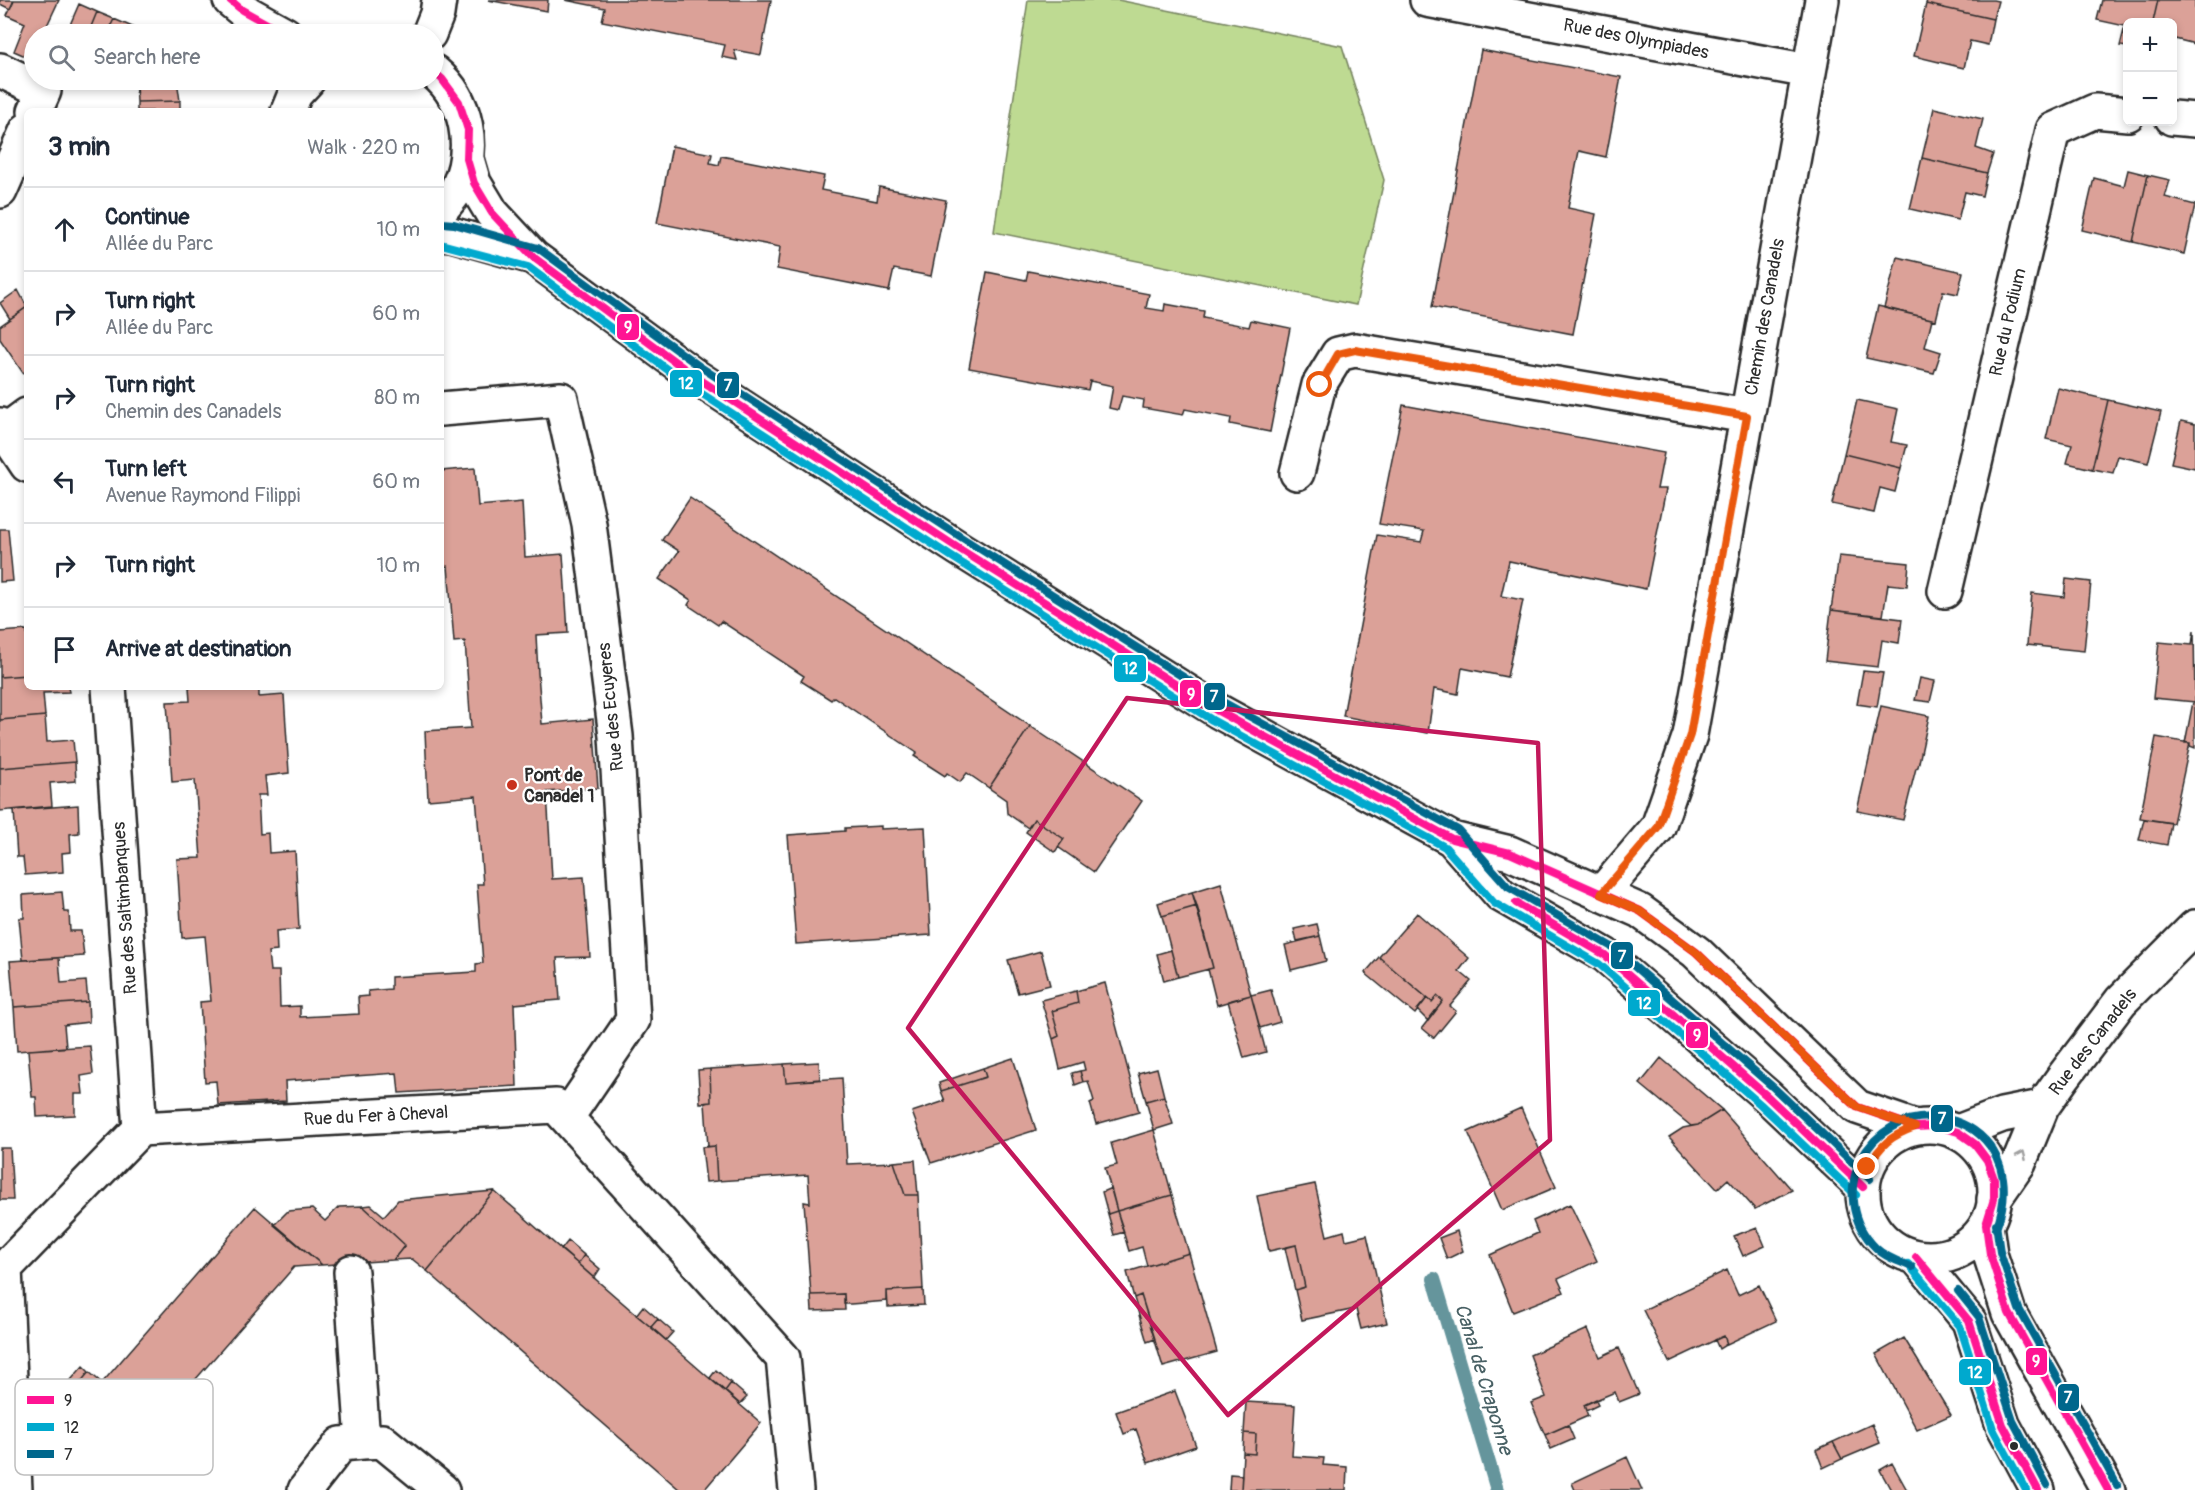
<!DOCTYPE html>
<html lang="en">
<head>
<meta charset="utf-8">
<style>
  body { margin:0; font-family:Pangolin,sans-serif; background:#f6f6f7; color:#1f2937 }
  .controls { position:absolute; right:18px; top:18px; display:grid; overflow:hidden; border-radius:9px; box-shadow:0 3px 9px #0003 }
  .controls button { width:54px; height:54px; display:grid; place-items:center; padding:0; border:0; border-bottom:2px solid #e0e1e3; background:#fff; color:#1f2937; font:30px sans-serif }
  .stop { position:absolute; width:18px; height:18px; margin:-14px; border:4px solid #ea580c; border-radius:50%; background:#fff }
  .stop.end { background:#ea580c; border-color:#fff; box-shadow:0 2px 6px #0008 }
  .list { margin:0; padding:0; list-style:none }
  h2 { display:flex; justify-content:space-between; align-items:center; height:78px; margin:0; padding:0 24px; font-size:26px }
  h2 small { font-size:20px; font-weight:400; color:#747a83 }
  .list li { display:grid; grid-template-columns:39px 1fr auto; gap:18px; align-items:center; box-sizing:border-box; height:84px; padding:0 24px; border-top:2px solid #e0e1e3 }
  .list b { display:block; font-size:22px; white-space:nowrap }
  .list p { margin:0; font-size:20px; white-space:nowrap; color:#747a83 }
  .list em { font-size:20px; font-style:normal; color:#747a83 }
  .icon { flex:none; width:33px; height:33px; fill:none; stroke:currentColor; stroke-width:2; stroke-linecap:round; stroke-linejoin:round }
  .map { position:relative; flex:none; width:2195px; height:1490px; overflow:hidden }
  .search { position:absolute; background:#fff; box-shadow:0 3px 9px #0003; left:24px; top:24px; width:420px; height:66px; display:flex; align-items:center; gap:15px; box-sizing:border-box; padding:0 21px; border-radius:33px; color:#747a83; font-size:22px }
  .panel { position:absolute; background:#fff; box-shadow:0 3px 9px #0003; left:24px; top:108px; width:420px; height:582px; border-radius:9px }
  .map>svg:first-child { display:block }
</style>
</head>
<body>
<div class="map">
<svg width="2195" height="1490" viewBox="0 0 2195 1490">
  <rect width="100%" height="100%" fill="#fff"/>
  <filter id="ink" filterUnits="userSpaceOnUse"><feTurbulence type="fractalNoise" baseFrequency=".0167" numOctaves="2"/><feDisplacementMap in="SourceGraphic" scale="12" xChannelSelector="R" yChannelSelector="G"/><feConvolveMatrix kernelMatrix="1 2 1 2 8 2 1 2 1" color-interpolation-filters="sRGB"/></filter>
  <g filter="url(#ink)">
    <path fill="#beda92" stroke="#74825e" stroke-width="1.5" d="M1028,0H1118L1342,46L1384,180L1356,305L994,232Z"/>
    <g fill="none" stroke-linecap="round" stroke-linejoin="round">
      <path stroke="#65959c" stroke-width="14" d="M1434,1279L1497,1490"/>
    </g>
    <path fill="#dba198" stroke="#2b2b2b" stroke-width="1.5" d="M0,0H14L10,9L0,4Z
      M14,0H59L43,34H34V54L32,59L14,51L25,23L7,15Z
      M488,0H548L547,11Z
      M565,0H771L761,55L734,50L737,60L722,57L725,45L602,21L605,8Z
      M1927,0H1993L1998,1L1993,19L1926,4Z
      M2102,0H2158L2153,22H2128V47L2120,46L2125,26L2097,20Z
      M2158,0H2195V44L2175,39L2172,50V22H2153Z
      M79,4L97,12L88,34H66Z
      M1926,4L1993,19L1988,45L1970,41L1964,68L1914,56Z
      M97,12L114,19L107,34H88Z
      M114,19L130,26L127,34H107Z
      M130,26L151,34H127Z
      M1481,50L1621,77L1606,157L1579,151L1568,208L1596,214L1573,334L1432,307Z
      M133,80H151L136,85Z
      M151,80H177L180,101L137,102L136,85Z
      M180,101V111H137V102Z
      M1934,108L1983,119L1976,148L1993,154L1987,173L1922,158Z
      M672,146L712,154L710,163L719,165L721,156L824,176L821,190L877,201L879,187L946,200L931,276L894,269L889,291L777,269L780,247L657,223Z
      M1922,158L1987,173L1982,196L1965,192L1958,220L1910,209Z
      M2128,170L2148,175L2133,242L2082,230L2094,178L2124,186Z
      M2148,175L2170,180L2165,197L2195,205L2184,254L2133,242Z
      M1897,257L1963,272L1958,294L1943,291L1936,320L1884,308Z
      M1028,271L1149,294L1146,308L1164,311L1165,304L1204,311L1203,318L1249,327L1251,320L1290,328L1270,432L1230,424L1231,418L1185,409L1183,415L1143,408L1144,400L1122,396L1118,410L1109,408L1113,386L1090,381L1088,390L969,368L987,272L1026,280Z
      M18,290L27,307L10,319L0,303Z
      M1878,306L1932,319L1925,347L1941,352L1934,373L1866,358Z
      M27,307V370L23,373L0,339V326Z
      M2058,388L2108,400L2092,469L2067,463L2072,445L2046,439Z
      M1857,400L1898,409L1891,442L1907,445L1901,468L1844,454Z
      M2108,400L2161,412L2148,463L2118,456L2113,473L2092,469Z
      M1403,405L1664,453L1657,489H1666L1646,589L1509,561L1501,596L1523,600L1507,677L1462,668L1458,694L1434,689L1428,733L1343,716L1377,535L1421,542L1424,531L1379,524Z
      M2181,421L2195,424V468L2171,463Z
      M1844,454L1901,468L1895,492L1880,488L1874,513L1832,504Z
      M475,468L478,506L522,502L525,557L563,554L568,633L536,635L538,673L542,724L593,719L598,788L547,792L552,879L584,877L590,957L557,958L560,1000L514,1004L517,1086L399,1093L397,1073L285,1081L286,1101L218,1105L216,1081L205,1082L200,1002L211,1001L205,936L182,938L177,859L201,858L195,780L172,782L167,702L190,701L189,687H259V697L284,695L289,773L265,776L267,795H258L260,834L268,833L269,853L295,851L299,929L276,931L277,951L268,952L270,971H279L280,1007L300,1006V1017L359,1014L358,997L369,996L368,991L391,989V977L476,972V964L483,963L477,884H483L476,796L428,800L425,731L471,728L465,641L454,642L448,566L444,567L441,561V471Z
      M690,498L1030,726L989,788L967,773L960,782L947,773L945,776L914,756L917,753L834,697L831,700L801,681L804,676L721,621L718,625L688,605L691,600L659,579L679,551L662,540Z
      M0,529H8L13,581L0,582Z
      M1839,556L1909,563L1907,586L1888,584L1883,616L1831,610Z
      M2066,579L2091,582L2084,651L2027,645L2032,593L2064,597Z
      M1831,610L1902,619L1899,643L1882,640L1878,667L1825,661Z
      M27,630V675L0,677V632Z
      M2194,630L2195,702L2153,698L2159,642L2192,645Z
      M1863,671L1883,673L1877,707L1857,704Z
      M27,675V687H68L69,692L43,693L45,716L0,720V677Z
      M1920,678L1935,681L1930,702L1915,700Z
      M2193,702H2195V748L2190,746V743H2185Z
      M1881,706L1929,716L1918,767L1916,768L1903,820L1857,811Z
      M45,716L47,742L73,740L75,762L0,768V720Z
      M1030,726L1142,801L1094,872L1058,847L1064,839L1034,819L1028,828L1007,813L1006,800L989,788Z
      M2156,737L2190,743L2173,823L2140,818Z
      M75,762L76,781L50,783L52,806L0,811V768Z
      M78,805L79,833L70,834L71,852L62,853L63,872L25,875L23,857H17L14,810Z
      M1034,819L1064,839L1055,852L1026,832Z
      M2144,819L2171,823L2167,845L2139,840Z
      M881,826V829L925,827L931,935L796,944L788,835L845,831V828Z
      M1221,883L1251,995L1217,1005L1208,969L1213,968L1192,892Z
      M62,892L64,912H69L70,931H81L84,956L23,960L19,918H24L23,895Z
      M1192,892L1197,906L1162,916L1158,903Z
      M1197,906L1213,968L1178,977L1162,916Z
      M1417,913L1469,958L1459,971L1471,981L1450,1006L1456,1011L1434,1038L1422,1028L1443,1001L1437,996L1432,1002L1379,957Z
      M1317,924L1320,936L1297,941L1294,929Z
      M1320,936L1326,961L1291,970L1285,945Z
      M1171,950L1178,977L1164,981L1157,954Z
      M1041,951L1050,985L1018,993L1008,960Z
      M1379,957L1427,998L1415,1014L1365,973Z
      M59,958L61,983L86,981L88,1002L14,1007L10,961Z
      M1105,983L1139,1112L1096,1124L1090,1103L1094,1101L1088,1081L1083,1082L1080,1071L1085,1070L1083,1062L1060,1069L1053,1039L1059,1036L1052,1011L1078,1003L1076,991Z
      M1271,990L1280,1022L1260,1028L1251,995Z
      M1076,991L1078,1003L1052,1011L1059,1036L1053,1039L1041,1000Z
      M1251,995L1266,1052L1244,1058L1228,1001Z
      M1437,996L1443,1001L1428,1021L1417,1010L1427,998L1432,1002Z
      M88,1002L89,1022L64,1025L66,1047L17,1051L14,1007Z
      M90,1046L93,1074L81,1076L83,1094H75V1115L37,1117L36,1097H32L28,1050Z
      M1013,1058L1036,1130L931,1163L912,1112L945,1101L941,1091L986,1077L983,1068Z
      M1661,1058L1722,1110L1698,1125L1691,1126L1640,1084Z
      M819,1062L820,1079L786,1082L784,1064Z
      M784,1064L786,1082L842,1078L847,1164L894,1162L905,1195H918L923,1289L887,1291V1301L851,1304H844V1294L811,1295L804,1202L810,1203L808,1175L717,1181L715,1146L708,1147L705,1103L711,1102L710,1069Z
      M983,1068L986,1077L941,1091L939,1083Z
      M1157,1068L1164,1096L1146,1101L1138,1073Z
      M710,1069L711,1102L700,1103L698,1070Z
      M1080,1071L1083,1082L1075,1085L1072,1073Z
      M1164,1096L1173,1124L1154,1130L1146,1101Z
      M1521,1108L1556,1187L1502,1210L1468,1132Z
      M1722,1110L1792,1190L1755,1209L1728,1179L1717,1189L1669,1137L1683,1128L1698,1125Z
      M1154,1130L1172,1195L1117,1211L1105,1168L1117,1165L1111,1143Z
      M715,1146L717,1181L706,1182L702,1147Z
      M0,1148H10L13,1200H0Z
      M915,1160L918,1195H905L894,1162Z
      M1315,1184L1327,1236L1344,1231L1346,1240L1367,1235L1387,1323L1361,1329L1356,1309L1302,1320L1295,1290L1305,1287L1296,1245L1269,1251L1257,1196Z
      M1111,1188L1117,1211L1108,1214L1102,1192Z
      M494,1191L427,1271L412,1259L393,1260L405,1245L363,1206L371,1205L384,1216L398,1200Z
      M494,1191L761,1423L704,1490H680L427,1271Z
      M1172,1195L1189,1253L1147,1266L1142,1247L1129,1251L1117,1211Z
      M1570,1204L1597,1261L1558,1279L1564,1292L1513,1312L1490,1255L1538,1233L1533,1221Z
      M363,1206L405,1245L393,1260L322,1265L274,1225L288,1211L312,1209L325,1221L339,1207Z
      M255,1207L322,1265L294,1267L118,1468L103,1455L108,1447L94,1433H54L53,1401L64,1402L89,1372L102,1383Z
      M1117,1211L1124,1232L1114,1235L1108,1214Z
      M1757,1227L1765,1246L1743,1256L1734,1236Z
      M1457,1231L1463,1251L1447,1259L1439,1238Z
      M568,1241L584,1255L578,1264L561,1250Z
      M1296,1245L1305,1287L1295,1290L1285,1248Z
      M1189,1253L1217,1352L1163,1367L1141,1295L1134,1298L1127,1272Z
      M584,1255L600,1269L594,1278L578,1264Z
      M1727,1270L1738,1295L1759,1285L1776,1321L1727,1344L1724,1336L1669,1362L1643,1310Z
      M923,1289L924,1305L888,1307L887,1291Z
      M844,1294L845,1310L812,1311L811,1295Z
      M1141,1295L1155,1339L1147,1342L1134,1298Z
      M643,1306L658,1319L651,1327L636,1315Z
      M658,1319L673,1332L666,1340L651,1327Z
      M1588,1329L1600,1357L1619,1348L1639,1394L1619,1402L1615,1392L1584,1405L1588,1416L1545,1435L1531,1403L1546,1397L1530,1355Z
      M1724,1336L1727,1344L1719,1349L1715,1340Z
      M1904,1338L1951,1415L1917,1430L1876,1354Z
      M83,1366L89,1372L64,1402L53,1401Z
      M716,1370L731,1383L725,1391L710,1378Z
      M731,1383L747,1397L740,1404L725,1391Z
      M1175,1391L1196,1446L1148,1463L1136,1429L1124,1434L1116,1412Z
      M1596,1399L1598,1405L1586,1411L1584,1405Z
      M1246,1402L1295,1405L1292,1456L1324,1458L1323,1465L1347,1467L1346,1490H1241L1243,1453L1255,1454L1256,1434L1244,1433Z
      M1872,1424L1880,1443L1842,1459L1833,1442Z
      M1568,1425L1574,1439L1551,1449L1545,1435Z
      M1244,1433L1256,1434L1255,1454L1243,1453Z
      M1833,1442L1842,1459L1823,1468L1816,1450Z
      M1627,1457L1642,1490H1575L1572,1483Z
      M1892,1463L1907,1490H1891L1880,1470Z
      M1230,1474L1242,1475L1241,1490H1229Z"/>
    <g fill="none" stroke-linecap="round" stroke-linejoin="round">
      <defs>
        <path id="street" d="M1427,0L1809,71
          M429,34L437,14L439,0
          M0,70L44,91L35,111
          M2172,118L2195,120
          M0,191L27,130
          M441,409L561,399L589,524L616,736L633,1020L567,1117
          M0,425L27,465
          M0,435L27,415
          M1297,473L1319,385L1338,354L1355,350L1747,416
          M1945,591L2053,130L2095,111L2128,114
          M109,687L140,1129
          M1601,894L1658,827L1690,735L1822,0
          M1958,1132L2002,1115L2042,1107
          M1994,1199L2019,1163L2042,1107L2064,1076L2121,1001L2195,927
          M351,1272L363,1442L382,1441L442,1490
          M15,1490L5,1268L140,1129L556,1106L783,1358L796,1490
          M305,1490L341,1444L363,1442"/>
        <path id="secondary" d="M230,0L242,10L285,34
          M434,72C468,100 476,148 458,187C454,195 446,203 441,210
          M288,111L295,94L308,80
          M467,159L474,183L492,213L533,257L693,375L958,548L1218,711L1452,839L1510,853L1640,911L1696,952L1857,1107L1915,1127
          M441,233L451,234L533,257
          M1452,839L1501,895L1605,955L1767,1096L1863,1187
          M1863 1192a66 66 0 1 1 132 0a66 66 0 1 1-132 0Z
          M1986,1225L1990,1254L2009,1313L2108,1490
          M1916,1257L1969,1321L2003,1425L2038,1490"/>
      </defs>
      <use href="#street" stroke="#2b2b2b" stroke-width="38"/>
      <use href="#secondary" stroke="#2b2b2b" stroke-width="38"/>
      <use href="#street" stroke="#fff" stroke-width="33"/>
      <use href="#secondary" stroke="#fff" stroke-width="33"/>
      <defs>
        <path id="bus-1" d="M230,0L242,10L285,34
          M434,72L442,79L459,102L468,130L467,159L474,183L492,213L533,257L693,375L958,548L1218,711L1452,839L1510,853L1640,911L1696,952L1857,1107L1915,1127L1937,1126L1958,1132L1975,1144L1987,1160L1994,1179V1199L1986,1225
          M1516,903L1605,955L1767,1096L1863,1187
          M1986,1225L1990,1254L2009,1313L2108,1490
          M1916,1257L1969,1321L2003,1425L2038,1490"/>
        <path id="bus-2" d="M441,244L528,267L687,384L952,557L1212,720L1445,847L1494,903L1599,964L1760,1104L1856,1195
          M1908,1264L1960,1326L1993,1429L2026,1490"/>
        <path id="bus-3" d="M442,223L454,224L538,248L699,366L964,539L1223,702L1458,830L1508,887L1612,947L1774,1088L1870,1179
          M1996,1224L2000,1252L2019,1309L2117,1485
          M1912,1267C1900,1262 1885,1257 1876,1248C1823,1196 1867,1109 1940,1118C1960,1120 1978,1130 1990,1146C2008,1172 2007,1200 1996,1229
          M1958,1291L1979,1317L2013,1421L2047,1485"/>
      </defs>
      <use href="#bus-1" stroke="#fff" stroke-width="12"/>
      <use href="#bus-2" stroke="#fff" stroke-width="12"/>
      <use href="#bus-3" stroke="#fff" stroke-width="12"/>
      <use href="#bus-1" stroke="#ff1493" stroke-width="8"/>
      <use href="#bus-2" stroke="#00a9ce" stroke-width="8"/>
      <use href="#bus-3" stroke="#00678c" stroke-width="8"/>
    </g>
    <defs><path id="oneway-chevron" d="M-2-3.5L2.5 0L-2 3.5" fill="none" stroke-width="1.6" stroke-linecap="round" stroke-linejoin="round" transform="scale(1.5)"/></defs>
    <use stroke="#a0a0a0" href="#oneway-chevron" transform="translate(2022 1155) rotate(-66)"/>
  </g>
  <g fill="none" stroke-linecap="round" stroke-linejoin="round" filter="url(#ink)">
    <path stroke="#ea580c" stroke-width="8" d="M1320,385L1338,354L1355,350L1747,416L1690,735L1658,827L1601,894L1640,911L1696,952L1857,1107L1915,1127C1890,1136 1882,1144 1867,1167"/>
  </g>
  <path fill="none" stroke="#c2185b" stroke-width="4.5" stroke-linejoin="round" d="M1127,698L1538,743L1550,1140L1228,1415L908,1028Z"/>
  <circle fill="#c8321e" stroke="#fff" stroke-width="2" cx="512" cy="785" r="6"/>
  <circle fill="#2b2b2b" stroke="#fff" stroke-width="2" cx="2014" cy="1446" r="5"/>
  <g text-anchor="middle" dominant-baseline="central" stroke-width="4.5" stroke-linejoin="round" paint-order="stroke">
    <g font-size="18" fill="#2b2b2b" stroke="#fff">
      <text transform="translate(1636 39) rotate(11)">Rue des Olympiades</text>
      <text transform="translate(1765 317) rotate(-80)">Chemin des Canadels</text>
      <text transform="translate(2008 322) rotate(-77)">Rue du Podium</text>
      <text transform="translate(611 707) rotate(-96)">Rue des Ecuyeres</text>
      <text transform="translate(125 908) rotate(-94)">Rue des Saltimbanques</text>
      <text transform="translate(2093 1042) rotate(-52)">Rue des Canadels</text>
      <text transform="translate(376 1116) rotate(-3)">Rue du Fer à Cheval</text>
    </g>
    <g font-size="18" font-weight="bold" fill="#2b2b2b" stroke="#fff" text-anchor="start">
      <text x="524" y="775">Pont de<tspan x="524" dy="21">Canadel 1</tspan></text>
    </g>
    <g font-size="20" font-style="italic" fill="#486064" stroke="#fff">
      <text transform="translate(1484 1379) rotate(73)">Canal de Craponne</text>
    </g>
  </g>
  <rect x="15" y="1379" width="198" height="96" rx="9" fill="#fff" stroke="#bfbfbf" stroke-width="1.5"/>
  <rect x="27" y="1396" width="27" height="8" fill="#ff1493"/>
  <rect x="27" y="1423" width="27" height="8" fill="#00a9ce"/>
  <rect x="27" y="1450" width="27" height="8" fill="#00678c"/>
  <g font-size="16" fill="#2b2b2b">
    <text x="64" y="1406">9</text>
    <text x="64" y="1433">12</text>
    <text x="64" y="1460">7</text>
  </g>
  <g stroke="#fff" stroke-width="2">
    <rect x="616" y="313" width="24" height="28" rx="6" fill="#ff1493"/>
    <rect x="669" y="369" width="34" height="29" rx="6" fill="#00a9ce"/>
    <rect x="716" y="371" width="24" height="28" rx="6" fill="#00678c"/>
    <rect x="1113" y="654" width="34" height="29" rx="6" fill="#00a9ce"/>
    <rect x="1179" y="679" width="23" height="29" rx="6" fill="#ff1493"/>
    <rect x="1203" y="682" width="23" height="29" rx="6" fill="#00678c"/>
    <rect x="1610" y="941" width="24" height="29" rx="6" fill="#00678c"/>
    <rect x="1627" y="989" width="34" height="28" rx="6" fill="#00a9ce"/>
    <rect x="1685" y="1021" width="24" height="28" rx="6" fill="#ff1493"/>
    <rect x="1930" y="1104" width="24" height="29" rx="6" fill="#00678c"/>
    <rect x="2025" y="1347" width="23" height="29" rx="6" fill="#ff1493"/>
    <rect x="1958" y="1358" width="34" height="28" rx="6" fill="#00a9ce"/>
    <rect x="2057" y="1383" width="23" height="29" rx="6" fill="#00678c"/>
  </g>
  <g font-size="16" text-anchor="middle" font-weight="bold" fill="#fff">
    <text x="628" y="333">9</text>
    <text x="686" y="389">12</text>
    <text x="728" y="391">7</text>
    <text x="1130" y="674">12</text>
    <text x="1191" y="700">9</text>
    <text x="1214" y="702">7</text>
    <text x="1622" y="962">7</text>
    <text x="1644" y="1009">12</text>
    <text x="1697" y="1041">9</text>
    <text x="1942" y="1124">7</text>
    <text x="2036" y="1367">9</text>
    <text x="1975" y="1378">12</text>
    <text x="2068" y="1403">7</text>
  </g>
</svg>
<div class="controls">
<button>+</button>
<button>−</button>
</div>
<div class="stop" style="left:1320px;top:385px"></div>
<div class="stop end" style="left:1867px;top:1167px"></div>
<div class="search"><svg class="icon" aria-label="search" viewBox="0 0 24 24"><circle cx="10" cy="10" r="6"/><path d="M15 15l6 6"/></svg>Search here</div>
<section class="panel">
<h2>3 min<small>Walk · 220 m</small></h2>
<ul class="list">
<li><svg class="icon" aria-label="ahead" viewBox="0 0 24 24"><path d="M12 20V5M6 11l6-6 6 6"/></svg><div><b>Continue</b><p>Allée du Parc</p></div><em>10 m</em></li>
<li><svg class="icon" aria-label="right" viewBox="0 0 24 24"><path d="M7 20v-9h11M14 6l5 5-5 5"/></svg><div><b>Turn right</b><p>Allée du Parc</p></div><em>60 m</em></li>
<li><svg class="icon" aria-label="right" viewBox="0 0 24 24"><path d="M7 20v-9h11M14 6l5 5-5 5"/></svg><div><b>Turn right</b><p>Chemin des Canadels</p></div><em>80 m</em></li>
<li><svg class="icon" aria-label="left" viewBox="0 0 24 24"><path d="M17 20v-9H6M10 6l-5 5 5 5"/></svg><div><b>Turn left</b><p>Avenue Raymond Filippi</p></div><em>60 m</em></li>
<li><svg class="icon" aria-label="right" viewBox="0 0 24 24"><path d="M7 20v-9h11M14 6l5 5-5 5"/></svg><div><b>Turn right</b></div><em>10 m</em></li>
<li><svg class="icon" aria-label="arrive" viewBox="0 0 24 24"><path d="M6 21V4h12l-3 4 3 4H6"/></svg><div><b>Arrive at destination</b></div></li>
</ul>
</section>
</div>
</body>
</html>
